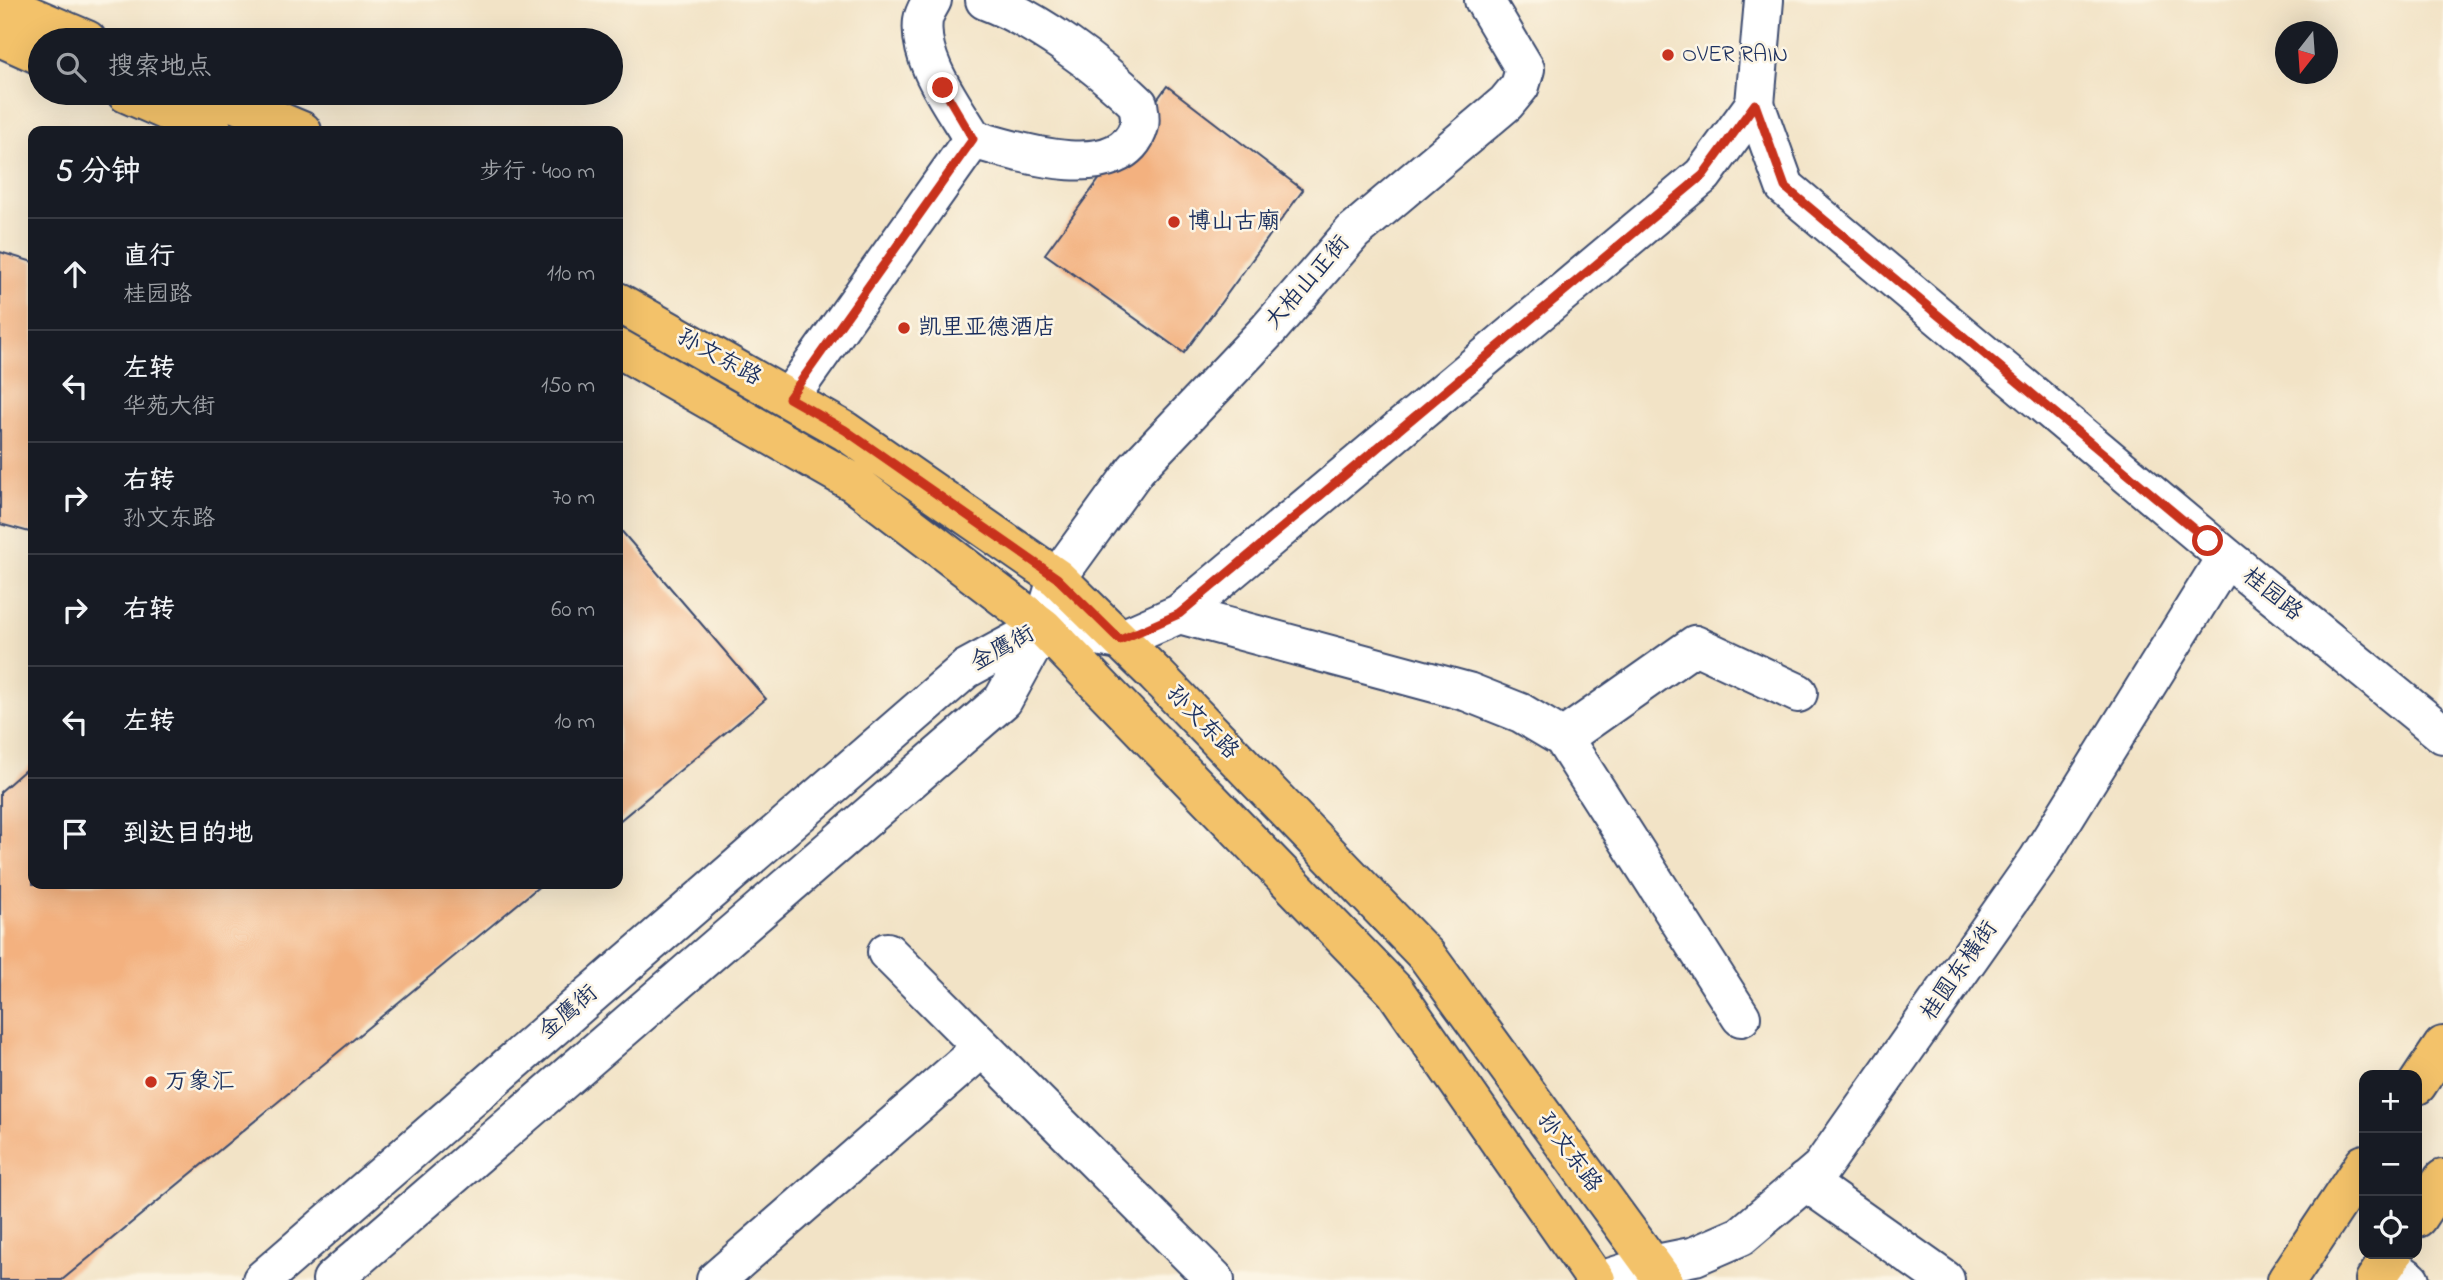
<!DOCTYPE html>
<html lang="zh">
<head>
<meta charset="utf-8">
<style>
  body { margin:0; font-family:"Indie Flower","LXGW WenKai TC",sans-serif; background:#20242c; color:#f1f3f6 }
  .controls { position:absolute; right:21px; bottom:21px; display:grid; overflow:hidden; border-radius:14px; box-shadow:0 7px 28px #0002 }
  .controls button { width:63px; height:63px; display:grid; place-items:center; padding:0; border:0; border-bottom:2px solid #363941; background:#171b24; color:#f1f3f6; font:35px sans-serif }
  .compass { position:absolute; left:2275px; top:21px; width:63px; height:63px; border-radius:50%; background:#171b24; box-shadow:0 7px 28px #0002; rotate:197deg }
  .stop { position:absolute; width:21px; height:21px; margin:-16px; border:5px solid #c8321e; border-radius:50%; background:#fff }
  .stop.end { background:#c8321e; border-color:#fff; box-shadow:0 2px 7px #0008 }
  .list { margin:0; padding:0; list-style:none }
  h2 { display:flex; justify-content:space-between; align-items:center; height:91px; margin:0; padding:0 28px; font-size:30px }
  h2 small { font-size:23px; font-weight:400; color:#9ea1a6 }
  .list li { display:grid; grid-template-columns:46px 1fr auto; gap:21px; align-items:center; box-sizing:border-box; height:112px; padding:0 28px; border-top:2px solid #363941 }
  .list b { display:block; font-size:26px; white-space:nowrap }
  .list p { margin:0; font-size:23px; white-space:nowrap; color:#9ea1a6 }
  .list em { font-size:23px; font-style:normal; color:#9ea1a6 }
  .icon { flex:none; width:38px; height:38px; fill:none; stroke:currentColor; stroke-width:2; stroke-linecap:round; stroke-linejoin:round }
  .map { position:relative; flex:none; width:2443px; height:1280px; overflow:hidden }
  .search { position:absolute; background:#171b24; box-shadow:0 7px 28px #0002; left:28px; top:28px; width:595px; height:77px; display:flex; align-items:center; gap:18px; box-sizing:border-box; padding:0 24px; border-radius:38px; color:#9ea1a6; font-size:26px }
  .panel { position:absolute; background:#171b24; box-shadow:0 7px 28px #0002; left:28px; top:126px; width:595px; height:763px; border-radius:14px }
  .map>svg:first-child { display:block }
</style>
</head>
<body>
<div class="map">
<svg width="2443" height="1280" viewBox="0 0 2443 1280">
  <rect width="100%" height="100%" fill="#fcf5e5"/>
  <filter id="ink" filterUnits="userSpaceOnUse"><feTurbulence type="fractalNoise" baseFrequency=".0143" numOctaves="2"/><feDisplacementMap in="SourceGraphic" scale="14" xChannelSelector="R" yChannelSelector="G"/><feConvolveMatrix kernelMatrix="1 2 1 2 8 2 1 2 1" color-interpolation-filters="sRGB"/></filter>
  <filter id="wash" filterUnits="userSpaceOnUse"><feTurbulence type="fractalNoise" baseFrequency=".00686" numOctaves="4" result="noise"/><feDisplacementMap in="SourceGraphic" scale="28" xChannelSelector="R" yChannelSelector="G"/><feGaussianBlur stdDeviation="1.57" result="paint"/><feColorMatrix in="noise" values="0 0 0 0 0 0 0 0 0 0 0 0 0 0 0 0 0 1.4 0 .05"/><feComposite in="paint" operator="in"/></filter>
  <g filter="url(#wash)">
    <rect width="100%" height="100%" fill="#f2e3c6"/>
    <g id="blocks">
      <path fill="#f3b17f" d="M1167,86L1303,190L1184,353L1045,254Z
        M0,252L33,262V533L0,524Z
        M618,527L766,699L618,822Z
        M33,763V884H542L62,1280H0V792Z"/>
    </g>
  </g>
  <g filter="url(#ink)">
    <use href="#blocks" fill-opacity="0" stroke="#3b4a6e" stroke-width="2"/>
    <g fill="none" stroke-linecap="round" stroke-linejoin="round">
      <defs>
        <path id="minor" d="M932,0C929,6 924,13 923,20C918,61 953,105 973,139C1013,151 1122,187 1139,126C1141,120 1139,111 1138,104C1098,65 1038,20 985,0
          M1755,104L1785,187L2226,557L2443,734
          M789,398L973,139
          M1179,614L1468,692L1521,713L1563,738L1741,1017
          M1043,627L1057,578L1136,469L1269,329L1353,232L1506,103L1520,86L1525,69L1484,0
          M1563,738L1695,645L1798,693
          M887,952L1215,1280
          M1805,1181L1945,1280
          M2386,1263L2410,1280
          M716,1280L982,1048
          M1603,1280L1651,1265L1695,1256L1741,1236L1821,1168L2038,860L2226,557"/>
        <path id="tertiary" d="M1043,627L1120,640L1179,614L1703,175L1755,104L1764,0
          M262,1280L966,669L1043,627
          M332,1280L1003,700L1043,627"/>
        <path id="primary" d="M0,3L87,40
          M0,37L40,55
          M126,93L213,131
          M211,93L302,131
          M618,302L845,431L1057,578L1156,675L1427,956L1663,1280
          M618,348L853,482L1043,627L1395,991L1596,1280
          M2417,1085L2443,1046
          M2417,1218L2443,1179
          M2287,1280L2364,1164
          M2375,1280L2393,1254"/>
      </defs>
      <use href="#minor" stroke="#3b4a6e" stroke-width="42"/>
      <use href="#tertiary" stroke="#3b4a6e" stroke-width="42"/>
      <use href="#primary" stroke="#3b4a6e" stroke-width="42"/>
      <use href="#minor" stroke="#fff" stroke-width="38"/>
      <use href="#tertiary" stroke="#fff" stroke-width="38"/>
      <use href="#primary" stroke="#f3c26a" stroke-width="38"/>
    </g>
  </g>
  <g fill="none" stroke-linecap="round" stroke-linejoin="round" filter="url(#ink)">
    <path stroke="#c8321e" stroke-width="9" d="M943,88L973,139L789,398L845,430L1057,578L1120,640L1179,614L1703,175L1755,104L1785,187L2208,541"/>
  </g>
  <g fill="#c8321e" stroke="#fcf5e5" stroke-width="2.5">
    <circle cx="1668" cy="55" r="7"/>
    <circle cx="1174" cy="222" r="7"/>
    <circle cx="904" cy="328" r="7"/>
    <circle cx="151" cy="1082" r="7"/>
  </g>
  <g text-anchor="middle" dominant-baseline="central" stroke-width="5" stroke-linejoin="round" paint-order="stroke">
    <g font-size="23" fill="#1b2f5e" stroke="#fcf5e5" text-anchor="start">
      <text x="1682" y="55">OVER RAIN</text>
      <text x="1188" y="222">博山古廟</text>
      <text x="918" y="328">凯里亚德酒店</text>
      <text x="165" y="1082">万象汇</text>
    </g>
    <g font-size="23" fill="#1b2f5e" stroke="#fcf5e5">
      <text transform="translate(1308 283) rotate(-49)">大柏山正街</text>
      <text transform="translate(719 358) rotate(29)">孙文东路</text>
      <text transform="translate(2272 595) rotate(39)">桂园路</text>
      <text transform="translate(1003 649) rotate(-29)">金鹰街</text>
      <text transform="translate(1202 723) rotate(46)">孙文东路</text>
      <text transform="translate(1960 971) rotate(-55)">桂圆东横街</text>
      <text transform="translate(569 1013) rotate(-41)">金鹰街</text>
      <text transform="translate(1569 1153) rotate(54)">孙文东路</text>
    </g>
  </g>
</svg>
<div class="controls">
<button>+</button>
<button>−</button>
<button><svg class="icon" aria-label="locate" viewBox="0 0 24 24"><circle cx="12" cy="12" r="6"/><path d="M12 2v4M12 18v4M2 12h4M18 12h4"/></svg></button>
</div>
<svg class="compass" viewBox="-18 -18 36 36"><path d="M0-13l5 13h-10z" fill="#e53935"/><path d="M0 13l5-13h-10z" fill="#9ea1a6"/></svg>
<div class="stop" style="left:2208px;top:541px"></div>
<div class="stop end" style="left:943px;top:88px"></div>
<div class="search"><svg class="icon" aria-label="search" viewBox="0 0 24 24"><circle cx="10" cy="10" r="6"/><path d="M15 15l6 6"/></svg>搜索地点</div>
<section class="panel">
<h2>5 分钟<small>步行 · 400 m</small></h2>
<ul class="list">
<li><svg class="icon" aria-label="ahead" viewBox="0 0 24 24"><path d="M12 20V5M6 11l6-6 6 6"/></svg><div><b>直行</b><p>桂园路</p></div><em>110 m</em></li>
<li><svg class="icon" aria-label="left" viewBox="0 0 24 24"><path d="M17 20v-9H6M10 6l-5 5 5 5"/></svg><div><b>左转</b><p>华苑大街</p></div><em>150 m</em></li>
<li><svg class="icon" aria-label="right" viewBox="0 0 24 24"><path d="M7 20v-9h11M14 6l5 5-5 5"/></svg><div><b>右转</b><p>孙文东路</p></div><em>70 m</em></li>
<li><svg class="icon" aria-label="right" viewBox="0 0 24 24"><path d="M7 20v-9h11M14 6l5 5-5 5"/></svg><div><b>右转</b></div><em>60 m</em></li>
<li><svg class="icon" aria-label="left" viewBox="0 0 24 24"><path d="M17 20v-9H6M10 6l-5 5 5 5"/></svg><div><b>左转</b></div><em>10 m</em></li>
<li><svg class="icon" aria-label="arrive" viewBox="0 0 24 24"><path d="M6 21V4h12l-3 4 3 4H6"/></svg><div><b>到达目的地</b></div></li>
</ul>
</section>
</div>
</body>
</html>
